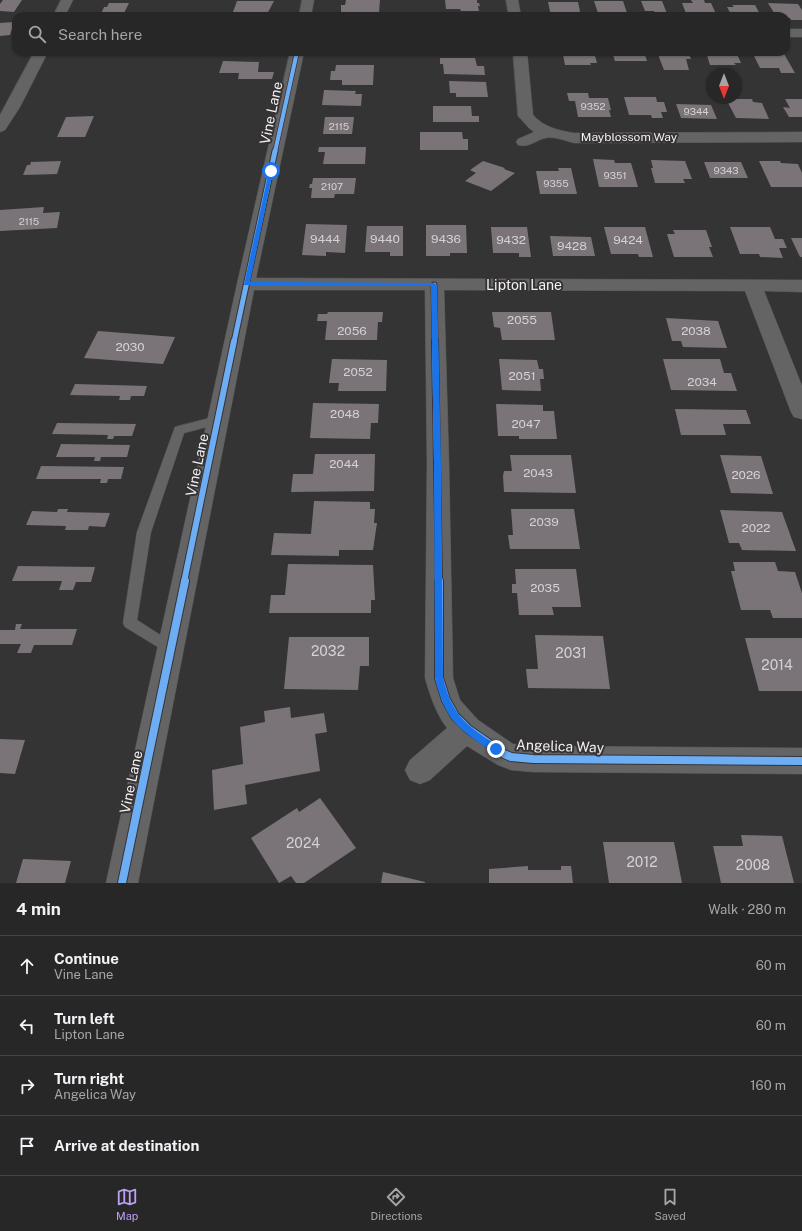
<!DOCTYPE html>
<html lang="en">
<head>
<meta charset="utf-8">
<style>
  body { margin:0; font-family:"Public Sans",sans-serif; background:#302f30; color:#f1f3f6 }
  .compass { position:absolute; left:706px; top:68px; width:36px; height:36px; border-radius:50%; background:#282728; box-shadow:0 1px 3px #0004; rotate:180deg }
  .stop { position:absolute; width:12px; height:12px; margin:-9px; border:3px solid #1a73e8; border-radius:50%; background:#fff }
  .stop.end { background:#1a73e8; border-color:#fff; box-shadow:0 1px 4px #0008 }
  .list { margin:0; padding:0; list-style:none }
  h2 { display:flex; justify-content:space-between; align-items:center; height:52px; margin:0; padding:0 16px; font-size:17px }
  h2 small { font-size:13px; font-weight:400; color:#a5a5a8 }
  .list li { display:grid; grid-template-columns:26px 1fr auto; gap:12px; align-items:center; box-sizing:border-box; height:60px; padding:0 16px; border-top:1px solid #444445 }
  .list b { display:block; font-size:15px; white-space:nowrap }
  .list p { margin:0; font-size:13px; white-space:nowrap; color:#a5a5a8 }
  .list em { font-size:13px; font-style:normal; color:#a5a5a8 }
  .icon { flex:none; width:22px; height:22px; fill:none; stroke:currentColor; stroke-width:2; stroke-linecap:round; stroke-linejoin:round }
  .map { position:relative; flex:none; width:802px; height:883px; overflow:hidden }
  .search { position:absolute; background:#282728; box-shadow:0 1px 3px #0004; left:12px; right:12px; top:12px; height:44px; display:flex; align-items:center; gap:10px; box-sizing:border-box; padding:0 14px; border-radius:12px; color:#a5a5a8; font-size:15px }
  .sheet { height:292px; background:#282728 }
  nav { display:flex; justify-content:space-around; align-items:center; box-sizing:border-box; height:56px; border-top:1px solid #444445; background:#282728; font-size:11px; color:#a5a5a8 }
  nav a { display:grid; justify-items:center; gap:2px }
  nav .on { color:#bca0f2 }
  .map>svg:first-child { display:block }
</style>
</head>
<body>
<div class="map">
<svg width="802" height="883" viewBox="0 0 802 883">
  <rect width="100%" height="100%" fill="#353435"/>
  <path fill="#7a7479" d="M3,0H22L14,12L0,11V4Z
    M346,0H380L379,12H341V5H345Z
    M445,0H477V3H479L480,6H478L479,11H461L460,9H446Z
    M691,0H704L705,3H711L717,16H687L682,3H693Z
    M237,1H274L266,16H237V13L233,12Z
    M594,1H623L628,16H599Z
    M641,1H662L668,16H656L654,11H645Z
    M548,2H578L581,16H551Z
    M109,3H129L124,13H130L128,16H103L104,14H101L104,7H107Z
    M768,3L798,4L802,10V20H791L790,18H786V16H776Z
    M732,5H755L760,14H758L759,16H732L727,7H734Z
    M14,22L10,35L0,36V23Z
    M91,52H126L124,56H89Z
    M336,52H361V56H335Z
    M564,52H594L597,63H590L591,65H565L563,55H565Z
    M612,52H644L647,61H615Z
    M657,52H688L691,59H686L689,70H664Z
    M706,52H736L741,63H734L736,65H710Z
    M752,52H783L795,73H781L779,68H760Z
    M440,58H475L477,66H484L485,75L444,74L443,64H440Z
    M223,61L259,62L258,72H274L272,79H238L239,73H219Z
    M336,65H374L373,85H342V80H330L331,71H335Z
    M449,81L486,82L488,97H456V93H450Z
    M324,90L356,91L355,94H362L361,106L322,105Z
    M567,93H588L589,98H608L611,110H609L611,117H578L575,101H569Z
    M624,97H656L657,102H664L667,112H661L663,118H652L651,115H629Z
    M726,99H752L753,102L762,103L769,119L736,118Z
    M785,99H802V117H789L783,107L790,108Z
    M676,104L711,105L717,119L681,118Z
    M433,106H471L472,116H479V122H433Z
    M94,116L85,137H57L66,117Z
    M325,117H354L352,134H323Z
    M420,132H462L463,139H468V150H420Z
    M319,147H366L365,164H323L325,152H318Z
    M593,159L614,160L615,163H631L638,187H599Z
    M651,160L685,161L692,179H683L685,183H655L651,168H653Z
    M61,161L57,174L23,175L27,165H30L31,162Z
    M483,161L505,168L504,169L515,173L491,191L465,181L476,173L470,170Z
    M759,161H780L781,163L798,164L802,173V187H771Z
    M704,162H741L748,178H710Z
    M558,168H571L577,194H540L536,171H559Z
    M313,178H356L354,194H335L334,198H311L312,188H309L310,184H312Z
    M44,207L43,213L60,212L57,228L0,231V210Z
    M306,224L347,225L345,253L326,252V256L302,255Z
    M426,225H466L467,253H450V256H426Z
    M367,226H403V256H390V252H365Z
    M491,227H527L531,257H519V253H493Z
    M604,227H645L653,257H639L638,254H611Z
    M730,227H770L775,239H783L787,248H779L783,258L760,257L759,254H740Z
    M673,230H706L712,247H709L713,257H674L667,234H675Z
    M550,236L591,237L595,256H553Z
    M791,238H802V257H800Z
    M328,312H383L382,322H378L377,340H325L327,321H317L318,314H327Z
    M492,312H551L555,340H502L500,328L494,327Z
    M666,318L718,321L727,348L683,347L681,341H672Z
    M98,331L175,337L163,364L84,358Z
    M332,359L387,360L386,391H338L339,383H329Z
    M499,359L537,360L539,369H543L544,379H540L541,391L502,390Z
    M663,359H720L724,373H731L737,391L671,390Z
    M75,384L147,386L144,396H131L130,400H119L120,396L70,395Z
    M313,403L379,404L378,423H371L370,439L310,438Z
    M496,404L543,405V411H554L557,439H519V436H498Z
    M675,409L746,410L751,424H723L726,435H681Z
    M57,423L136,424L132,436H114L113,439H107L108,435L52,434Z
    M61,444L130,445L127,457H101L100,461H94L95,457H56Z
    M315,454H375L374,491L291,492L293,474H313Z
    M510,455H571L576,493L504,492L503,476L504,471H512Z
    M720,455L761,456L773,494L731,493Z
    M41,466L124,467L121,479H108L107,483H100L101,479H36Z
    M314,501L370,502V509H375L374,523H377L373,550H339V556L271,555L274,533L311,534Z
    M58,509H68L67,512L110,513L105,527L89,526L88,530H65L66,526L26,525L32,511L57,512Z
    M511,509H574L580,549H510L508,535H513Z
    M720,510L782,512L796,551L742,550L739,543H729Z
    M733,562H775L778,571L795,572L802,593V618H773L770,610H741L731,571H735Z
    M288,564L373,565L375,600H371V613H269L271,595H285Z
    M18,566L95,567L91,582H76L73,590H59L62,581H12Z
    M515,569H576L581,607H552L554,615H519L517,593H512V584H516Z
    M16,624H22L20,629H77L72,645H34L31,653H17L21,644H0V630H15Z
    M535,635L603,636L610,689L528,688L526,669H538Z
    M289,637H369V666H360L358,690L284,689Z
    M745,638H802V691H759Z
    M290,707L291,718L324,713L327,732L315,734L320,771L245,785L247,804L214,810L212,770L243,764L240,727L265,722L264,711Z
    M0,739L25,740L15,774L0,773Z
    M320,798L356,848L304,883H296L291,876L279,883L251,838L297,808L299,812Z
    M741,835L782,836L794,883H721L713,846H743Z
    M603,842H674L682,883H609Z
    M23,859L71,861L65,883H16Z
    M528,866V870H561V866H571L573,883H489V869Z
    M383,872L425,882V883H381Z"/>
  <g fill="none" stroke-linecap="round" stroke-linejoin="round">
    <defs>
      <path id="service" d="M218,416L222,417L224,420L222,423L184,433L151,532L137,620L176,645L178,649L176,653L171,655L125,627L123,623L137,532L175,427Z"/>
      <path id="minor" d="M61,0H73L65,16H53Z
        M302,0H314L311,16H299Z
        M506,0H518L521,16H509Z
        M786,29H802V37H786Z
        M34,52H48L20,107L5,130L0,132V115Z
        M290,52H304L256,278L802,280V292L764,291L802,386V419L794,417L791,412L745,291L444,290L449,464L453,678L460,700L478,720L513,744L533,746L802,748V774L533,772L511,770L498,765L467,746L430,780L420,784L410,780L405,770L410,760L447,728C436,714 430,695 425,678L427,464L425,290H254L138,883H106L237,284Z
        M513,52H527L533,115C545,128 558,130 574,133L802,132V142L574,143C566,141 553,136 546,138C535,140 530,148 518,145L516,142L518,139L534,132L529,128L518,116Z"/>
    </defs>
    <use href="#service" stroke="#545354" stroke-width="1"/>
    <use href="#minor" stroke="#545354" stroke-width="1"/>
    <use href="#service" fill="#656465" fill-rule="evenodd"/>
    <use href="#minor" fill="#656465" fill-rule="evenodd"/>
    <defs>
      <path id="cycleway-far3" d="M275,152L297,52"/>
      <path id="cycleway-far2" d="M434,285L435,342
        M234,342L275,151"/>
      <path id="cycleway-far1" d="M435,341L439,582
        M184,582L234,341"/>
      <path id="cycleway" d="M439,581V678L446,700L455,716L468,729L504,754L511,757L533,759L802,761
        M122,883L185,581"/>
    </defs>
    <use href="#cycleway-far3" stroke="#363335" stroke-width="5.5"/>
    <use href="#cycleway-far2" stroke="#363335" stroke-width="7"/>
    <use href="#cycleway-far1" stroke="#363335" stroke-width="8"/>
    <use href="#cycleway" stroke="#363335" stroke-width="10"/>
    <use href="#cycleway-far3" stroke="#6dadf4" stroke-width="4"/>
    <use href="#cycleway-far2" stroke="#6dadf4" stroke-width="5"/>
    <use href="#cycleway-far1" stroke="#6dadf4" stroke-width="6"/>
    <use href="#cycleway" stroke="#6dadf4" stroke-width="8"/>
  </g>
  <path fill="#1a73e8" d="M271,170L273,171L250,282L434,283L437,285L441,464L443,678C453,717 466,725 498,746L500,749L498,752H493C457,728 446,721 435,678L434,464L431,286L244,285L269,171Z"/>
  <g text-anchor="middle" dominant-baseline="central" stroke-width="4" stroke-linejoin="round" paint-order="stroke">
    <g font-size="10" fill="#d4d1d4">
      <text x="593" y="106">9352</text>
      <text x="696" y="111">9344</text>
      <text x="339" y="126">2115</text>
      <text x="726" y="170">9343</text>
      <text x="615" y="175">9351</text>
      <text x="556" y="183">9355</text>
      <text x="332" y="186">2107</text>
      <text x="29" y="221">2115</text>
    </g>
    <g font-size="12" fill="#f2f0f2" stroke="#363335">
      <text x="629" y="137">Mayblossom Way</text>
    </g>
    <g font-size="12" fill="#d4d1d4">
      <text x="325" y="239">9444</text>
      <text x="385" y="239">9440</text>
      <text x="446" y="239">9436</text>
      <text x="511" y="240">9432</text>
      <text x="628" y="240">9424</text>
      <text x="572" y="246">9428</text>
      <text x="522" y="320">2055</text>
      <text x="352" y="331">2056</text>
      <text x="696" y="331">2038</text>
      <text x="130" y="347">2030</text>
      <text x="358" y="372">2052</text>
      <text x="522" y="376">2051</text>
      <text x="702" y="382">2034</text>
      <text x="345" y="414">2048</text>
      <text x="526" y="424">2047</text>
      <text x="344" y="464">2044</text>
      <text x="538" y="473">2043</text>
      <text x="746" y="475">2026</text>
      <text x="544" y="522">2039</text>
      <text x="756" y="528">2022</text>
      <text x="545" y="588">2035</text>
    </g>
    <g font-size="14" fill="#f2f0f2" stroke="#363335">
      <text transform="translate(271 113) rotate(-78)">Vine Lane</text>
      <text x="524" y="285">Lipton Lane</text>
      <text transform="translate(197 465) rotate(-78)">Vine Lane</text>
      <text transform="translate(560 746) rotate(2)">Angelica Way</text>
      <text transform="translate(131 782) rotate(-78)">Vine Lane</text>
    </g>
    <g font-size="14" fill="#d4d1d4">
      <text x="328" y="651">2032</text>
      <text x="571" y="653">2031</text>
      <text x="777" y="665">2014</text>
      <text x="303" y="843">2024</text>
      <text x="642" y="862">2012</text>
      <text x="753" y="865">2008</text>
    </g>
  </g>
</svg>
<svg class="compass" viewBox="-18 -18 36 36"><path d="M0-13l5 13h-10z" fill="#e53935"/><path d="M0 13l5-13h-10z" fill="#a5a5a8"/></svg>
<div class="stop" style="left:271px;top:171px"></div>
<div class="stop end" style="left:496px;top:749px"></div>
<div class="search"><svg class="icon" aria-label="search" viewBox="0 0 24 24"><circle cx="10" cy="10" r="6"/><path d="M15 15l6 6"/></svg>Search here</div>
</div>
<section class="sheet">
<h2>4 min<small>Walk · 280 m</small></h2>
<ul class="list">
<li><svg class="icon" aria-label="ahead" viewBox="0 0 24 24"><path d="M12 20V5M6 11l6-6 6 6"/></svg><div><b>Continue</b><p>Vine Lane</p></div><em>60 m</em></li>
<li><svg class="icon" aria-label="left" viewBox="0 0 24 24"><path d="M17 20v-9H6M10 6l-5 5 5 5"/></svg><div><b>Turn left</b><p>Lipton Lane</p></div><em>60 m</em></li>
<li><svg class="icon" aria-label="right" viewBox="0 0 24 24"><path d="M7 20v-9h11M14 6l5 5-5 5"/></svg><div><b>Turn right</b><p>Angelica Way</p></div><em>160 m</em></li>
<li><svg class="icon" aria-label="arrive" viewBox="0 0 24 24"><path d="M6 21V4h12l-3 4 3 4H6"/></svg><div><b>Arrive at destination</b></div></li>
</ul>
</section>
<nav>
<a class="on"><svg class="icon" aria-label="map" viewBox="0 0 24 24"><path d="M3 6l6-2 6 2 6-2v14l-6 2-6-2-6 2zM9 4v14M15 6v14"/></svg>Map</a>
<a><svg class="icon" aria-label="directions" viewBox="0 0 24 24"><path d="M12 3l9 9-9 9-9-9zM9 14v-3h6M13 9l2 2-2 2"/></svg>Directions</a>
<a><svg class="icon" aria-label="saved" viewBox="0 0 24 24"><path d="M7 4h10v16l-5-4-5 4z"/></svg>Saved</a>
</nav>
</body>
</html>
